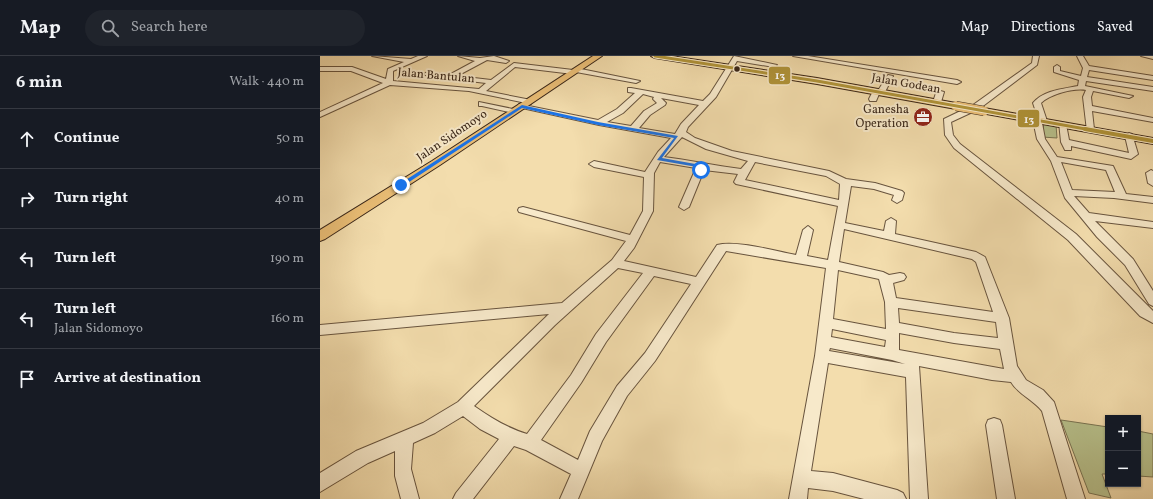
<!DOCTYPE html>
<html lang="en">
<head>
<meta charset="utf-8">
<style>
  body { margin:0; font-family:Vollkorn,serif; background:#20242c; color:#f1f3f6 }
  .controls { position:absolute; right:12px; bottom:12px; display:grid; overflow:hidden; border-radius:0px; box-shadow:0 1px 3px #0004 }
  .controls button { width:36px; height:36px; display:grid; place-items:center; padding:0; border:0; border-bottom:1px solid #363941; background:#171b24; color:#f1f3f6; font:20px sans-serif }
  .stop { position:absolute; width:12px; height:12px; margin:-9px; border:3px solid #1a73e8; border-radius:50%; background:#fff }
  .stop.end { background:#1a73e8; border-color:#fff; box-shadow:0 1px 4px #0008 }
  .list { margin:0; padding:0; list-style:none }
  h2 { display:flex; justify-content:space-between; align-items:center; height:52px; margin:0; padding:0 16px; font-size:17px }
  h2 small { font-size:13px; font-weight:400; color:#9ea1a6 }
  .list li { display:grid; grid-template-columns:26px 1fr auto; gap:12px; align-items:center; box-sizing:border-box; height:60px; padding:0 16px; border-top:1px solid #363941 }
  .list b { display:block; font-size:15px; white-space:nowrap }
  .list p { margin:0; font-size:13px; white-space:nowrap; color:#9ea1a6 }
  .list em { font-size:13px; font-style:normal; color:#9ea1a6 }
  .icon { flex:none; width:22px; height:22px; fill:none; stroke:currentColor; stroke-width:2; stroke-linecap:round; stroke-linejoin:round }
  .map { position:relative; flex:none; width:833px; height:443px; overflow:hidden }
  header { display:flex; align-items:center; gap:24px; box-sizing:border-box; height:56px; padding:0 20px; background:#171b24; border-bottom:1px solid #363941 }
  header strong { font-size:19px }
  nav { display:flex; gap:22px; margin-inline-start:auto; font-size:14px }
  .search { width:280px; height:36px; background:#20242c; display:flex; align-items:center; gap:10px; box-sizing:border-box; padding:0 14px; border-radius:22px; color:#9ea1a6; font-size:15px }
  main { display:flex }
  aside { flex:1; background:#171b24 }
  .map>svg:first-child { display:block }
</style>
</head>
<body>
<header>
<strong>Map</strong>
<div class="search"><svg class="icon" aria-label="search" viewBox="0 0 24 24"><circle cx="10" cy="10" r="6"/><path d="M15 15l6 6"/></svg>Search here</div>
<nav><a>Map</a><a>Directions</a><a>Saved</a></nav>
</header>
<main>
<aside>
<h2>6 min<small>Walk · 440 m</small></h2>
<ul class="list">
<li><svg class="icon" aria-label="ahead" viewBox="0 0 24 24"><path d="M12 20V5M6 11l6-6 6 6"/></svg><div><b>Continue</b></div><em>50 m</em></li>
<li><svg class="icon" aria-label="right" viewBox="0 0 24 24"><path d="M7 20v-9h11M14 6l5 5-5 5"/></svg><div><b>Turn right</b></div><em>40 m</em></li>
<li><svg class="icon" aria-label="left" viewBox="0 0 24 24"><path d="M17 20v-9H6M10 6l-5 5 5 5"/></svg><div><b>Turn left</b></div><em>190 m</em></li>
<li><svg class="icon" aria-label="left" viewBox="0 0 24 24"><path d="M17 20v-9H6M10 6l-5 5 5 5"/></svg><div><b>Turn left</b><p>Jalan Sidomoyo</p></div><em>160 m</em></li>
<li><svg class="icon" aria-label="arrive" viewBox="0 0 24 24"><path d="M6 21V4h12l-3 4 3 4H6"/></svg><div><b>Arrive at destination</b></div></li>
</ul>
</aside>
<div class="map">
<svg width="833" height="443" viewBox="0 0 833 443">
  <rect width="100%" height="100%" fill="#f3ddad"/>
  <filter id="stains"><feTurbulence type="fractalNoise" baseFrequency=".005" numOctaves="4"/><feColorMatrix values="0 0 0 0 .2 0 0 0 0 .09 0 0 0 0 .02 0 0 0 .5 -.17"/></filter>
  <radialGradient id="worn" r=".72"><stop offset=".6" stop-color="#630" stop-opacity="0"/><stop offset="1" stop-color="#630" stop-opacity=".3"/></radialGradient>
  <path fill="#b8c28d" stroke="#797453" d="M724,67L736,69L737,82L722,81Z
    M741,364L788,371V418H782L791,442L769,437Z
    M818,375L833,378V421L818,420Z"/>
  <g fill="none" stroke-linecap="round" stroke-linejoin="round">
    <defs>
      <path id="minor" d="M52,0L91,3L98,0H107L73,15V25L159,33L166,27L107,20L104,18L107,16L129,19L155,5L138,0L160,2L174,0L189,5L186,7L167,4L137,20L171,24L194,7L253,14L256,12L320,25L316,27L256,16L253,18L195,11L166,35L211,44V48L149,35L70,29L0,61V56L63,27L31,15H0V11H32L66,23L68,13L84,6Z
        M414,0L457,9L454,11L417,5L396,41L368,71L366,76L375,82L412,95L509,115L526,123L555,127L582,135L584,137L582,144L577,147L572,144L574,139L554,133L531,130L525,167L564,175L566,165L571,162L576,165L575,178L656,196L665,201L689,262L697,310L706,324L723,334L734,346L765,443H747L722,355C712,343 698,338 691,326L672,324L599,310L608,443H590L586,321L508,307L491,415L513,417L577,434L583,437L586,443H544L513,435L488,432L487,443H469L495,300L506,212L406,195L335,305L307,340L282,385L258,443H240L251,418L206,394L194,390L153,443H133L136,437L179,383L160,373L143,360L115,377L93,387L91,413L99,443H81L75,420V395L48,407L0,436V417L36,395L103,367L138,346L229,258L0,279V269L242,247L292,204L306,185L199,156L198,154L199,152L203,151L310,179L323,155L324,121L274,111L269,108L274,105L325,116L338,96L351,82L279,69L202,52L198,50L199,48L278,64L297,53L315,37L308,36V32H311L383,45L390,38ZM323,38L334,41L333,43L337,47L324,55L311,70L287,66L303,57ZM341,42L379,49L361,68L355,78L319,72L330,59L345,49L346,47ZM362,81L386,93L428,105L421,113C395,110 370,104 344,101ZM340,106L376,112L359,151L364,154L369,151L384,114L418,118L414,126L416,128L518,150L508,204L487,200L493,174L488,170L483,174L476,199C456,195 416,184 397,189L376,221L304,205L314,192L333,155L334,117ZM435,106L506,120L520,128L519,144L425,124ZM524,173L652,203L656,206L673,256L576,242L573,227L584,224L586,221L584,218L580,217L569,219L563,216L519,206ZM298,212L323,217L276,278L251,319L207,378C187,372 171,362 154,350L235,269ZM518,214L559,223L565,246L566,273L513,263ZM334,220L371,228L325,297L297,330L270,375L258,404L221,384L261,327L286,286ZM578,252L676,266L678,282L634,277L579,267ZM512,273L566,284L565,291L511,281ZM579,277L634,287L680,293L684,313L579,294ZM510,292L572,304L585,308L509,295Z
        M473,0H488L637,24L641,26L637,28Z
        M713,0H719L717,9L659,53L631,66L633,79L640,88L756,178L833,255V267L820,260L748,184L634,92L625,79L624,63L653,49L712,7Z
        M757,0H763L769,10L833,20V24L769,14L767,21L833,31V35L766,25L765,30L813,40L809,42L773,35L771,41L772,50L833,62V66L772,55L774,73L773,75H767L763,41L766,34C753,32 731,38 721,47L727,65L722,67L725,83L737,101L793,110L806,138L833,141V147L794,142L754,140L769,157L833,166V172L775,165L813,203L833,235V250L829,248L805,209L777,181L745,142L731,105L717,83L713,64L718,62L713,47C724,34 743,33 758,30L759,24L734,16V11L737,9L740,11V15L761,20L763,12ZM741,106L786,114L795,136L752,134Z
        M821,0H833V3Z
        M568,19L573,20L565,36L559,38L556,45H550L549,43L553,35L559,33Z
        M617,34L624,36L621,46L617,48L613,46Z
        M159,46L193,53L197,55L193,57L162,50H159Z
        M739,66L746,68L749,84L809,97L805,80L809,77L812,78L818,98L811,103L751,90V94H745L741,86Z
        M831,114L833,115V130L828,127L826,117Z
        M674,362L680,364L682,369L695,443H677L666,369L668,364Z"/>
      <path id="major" d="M273,0H282L120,109L5,183L0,185V174L112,105Z
        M331,0H351L497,22L636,47L641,50L636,53L497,28L335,2Z
        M664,52L833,82V88L661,57L659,55Z"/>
    </defs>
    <use href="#minor" stroke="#68543e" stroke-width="2"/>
    <use href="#major" stroke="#3a2719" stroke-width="2"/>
    <use href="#minor" fill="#f7e9ca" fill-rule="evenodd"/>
    <use href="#major" fill="#eabe76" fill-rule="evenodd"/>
    <defs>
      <path id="major-bridge" d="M636,50L664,55"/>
    </defs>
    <use href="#major-bridge" stroke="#3a2719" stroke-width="10" stroke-linecap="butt"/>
    <use href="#major-bridge" stroke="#eabe76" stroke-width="9"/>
    <defs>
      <path id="bus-1-far1" d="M335,0L497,25L771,74"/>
      <path id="bus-1" d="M765,73L833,85"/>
    </defs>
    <use href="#bus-1-far1" stroke="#f7e9ca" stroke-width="5"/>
    <use href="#bus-1" stroke="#f7e9ca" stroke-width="6"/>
    <use href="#bus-1-far1" stroke="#b09338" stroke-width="3"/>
    <use href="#bus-1" stroke="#b09338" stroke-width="4"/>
  </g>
  <path fill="#1a73e8" d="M202,49L278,66L358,80L342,102L381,109L384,111L383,114L381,116L377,111L337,104L354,82L278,69L202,52L83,130L78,129Z"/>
  <defs>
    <symbol id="office-disc" viewBox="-11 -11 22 22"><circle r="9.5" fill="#8f2418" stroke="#f7e9ca"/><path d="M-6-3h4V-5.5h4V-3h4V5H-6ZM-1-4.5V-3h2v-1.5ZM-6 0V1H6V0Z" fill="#fff"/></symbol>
  </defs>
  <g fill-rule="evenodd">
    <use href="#office-disc" x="592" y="50" width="22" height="22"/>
  </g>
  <circle fill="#3a2719" stroke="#f7e9ca" stroke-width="1.5" cx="417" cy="13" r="3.5"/>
  <g text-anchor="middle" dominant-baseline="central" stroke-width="4" stroke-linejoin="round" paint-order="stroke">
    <g font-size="12" fill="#3a2719" stroke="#f7e9ca">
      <text transform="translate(116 20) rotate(5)">Jalan Bantulan</text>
      <text transform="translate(586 28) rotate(10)">Jalan Godean</text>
      <text transform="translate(132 80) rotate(-34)">Jalan Sidomoyo</text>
    </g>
    <g font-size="12" fill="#3a2719" stroke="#f7e9ca" text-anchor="end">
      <text x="589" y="54">Ganesha<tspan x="589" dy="14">Operation</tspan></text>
    </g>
  </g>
  <g stroke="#f7e9ca" stroke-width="1.5">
    <rect x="448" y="10" width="23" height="19" rx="4" fill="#b09338"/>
    <rect x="697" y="53" width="23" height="19" rx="4" fill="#b09338"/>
  </g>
  <g font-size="11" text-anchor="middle" font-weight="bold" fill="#fff">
    <text x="460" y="23">13</text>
    <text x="709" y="67">13</text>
  </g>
  <rect width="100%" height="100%" filter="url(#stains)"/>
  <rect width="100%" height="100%" fill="url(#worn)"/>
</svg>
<div class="controls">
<button>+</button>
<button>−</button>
</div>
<div class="stop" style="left:381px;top:114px"></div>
<div class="stop end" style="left:81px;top:129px"></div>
</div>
</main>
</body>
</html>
